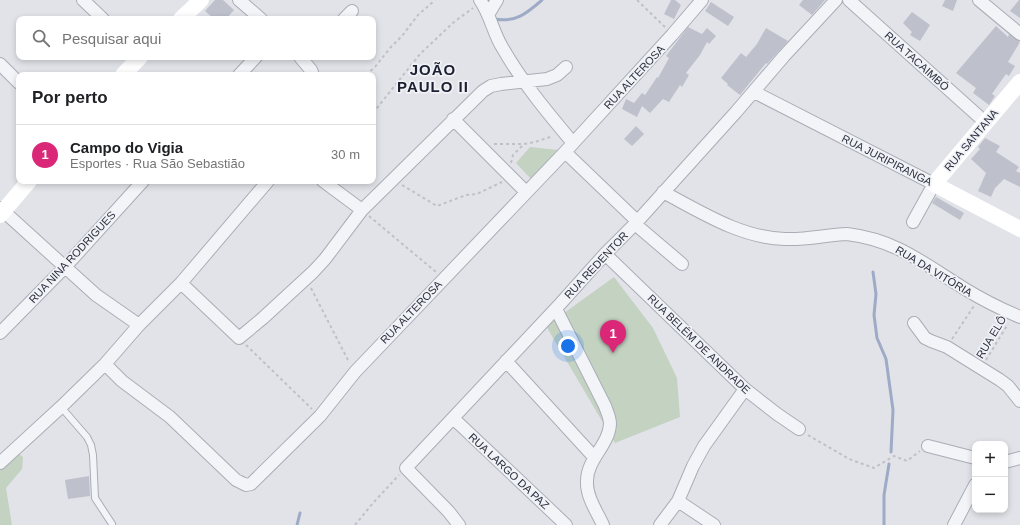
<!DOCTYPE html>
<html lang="pt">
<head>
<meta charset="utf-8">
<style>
  body { margin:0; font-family:Arial,sans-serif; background:#f2f2f2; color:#202124 }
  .controls { position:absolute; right:12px; bottom:12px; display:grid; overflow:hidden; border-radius:8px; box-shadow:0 2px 6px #0003 }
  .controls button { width:36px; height:36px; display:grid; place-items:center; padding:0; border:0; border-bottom:1px solid #e0e0e0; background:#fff; color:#202124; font:20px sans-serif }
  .you { position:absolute; left:568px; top:346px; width:14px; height:14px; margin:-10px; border:3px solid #fff; border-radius:50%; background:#1a73e8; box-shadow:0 0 0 6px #1a73e833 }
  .badge { display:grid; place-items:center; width:26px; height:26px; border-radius:50%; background:#db2777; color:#fff; font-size:13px; font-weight:700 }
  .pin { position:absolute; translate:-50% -33px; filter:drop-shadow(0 1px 2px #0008) }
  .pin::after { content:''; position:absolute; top:21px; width:14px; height:12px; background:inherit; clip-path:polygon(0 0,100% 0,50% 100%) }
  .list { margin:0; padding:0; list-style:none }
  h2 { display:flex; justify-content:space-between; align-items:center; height:52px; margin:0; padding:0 16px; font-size:17px }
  h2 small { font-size:13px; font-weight:400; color:#757577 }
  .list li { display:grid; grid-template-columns:26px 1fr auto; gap:12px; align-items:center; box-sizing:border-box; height:60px; padding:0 16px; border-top:1px solid #e0e0e0 }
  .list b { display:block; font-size:15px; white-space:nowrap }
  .list p { margin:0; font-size:13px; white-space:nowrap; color:#757577 }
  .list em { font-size:13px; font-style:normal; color:#757577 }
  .icon { flex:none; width:22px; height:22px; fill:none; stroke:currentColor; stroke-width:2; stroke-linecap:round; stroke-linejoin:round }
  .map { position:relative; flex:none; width:1020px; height:525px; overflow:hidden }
  .search { position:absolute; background:#fff; box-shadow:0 2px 6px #0003; left:16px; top:16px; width:360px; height:44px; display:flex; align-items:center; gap:10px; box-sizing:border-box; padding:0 14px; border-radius:8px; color:#757577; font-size:15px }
  .panel { position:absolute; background:#fff; box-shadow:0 2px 6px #0003; left:16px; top:72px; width:360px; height:112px; border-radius:8px }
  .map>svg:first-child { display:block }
</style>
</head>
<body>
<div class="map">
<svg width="1020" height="525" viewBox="0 0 1020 525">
  <rect width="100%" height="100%" fill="#e1e3e9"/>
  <path fill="#c4d2c2" d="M530,147L558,150L531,179L516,163Z
    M614,277L653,328L677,378L680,417L615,443L546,326Z
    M16,452L23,457L22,469L6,488L12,525H0V470Z"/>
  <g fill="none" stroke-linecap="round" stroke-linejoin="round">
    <path stroke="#9eabc6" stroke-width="3" d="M494,19C516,23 527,13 542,0
      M873,272L876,294L874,315L877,338L886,359L893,410L891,452
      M297,525L300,513
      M884,525V495L889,464"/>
  </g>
  <path fill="#bec1cb" d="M215,0H223L234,10L226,19H214L205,11Z
    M671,0H675L681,5L674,19L664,14Z
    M803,0H825L812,15L799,5Z
    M945,0H957L953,11L942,6Z
    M1019,0H1020V18L1010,11Z
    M711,2L734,17L728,26L705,11Z
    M912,12L930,25L920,41L910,35L912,32L903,23Z
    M996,26L1008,37L1009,34L1020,42L1008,62L1015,66L1009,76L1006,74L992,94L995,96L989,105L973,93L976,88L956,73Z
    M688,27L702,34L707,28L716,36L709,44L707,42L700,55L686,73L689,75L682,87L680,85L669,102L663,99L650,113L642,106L637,117L622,109L626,99L634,103L642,93L645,95L657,77L658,78L669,58L666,56Z
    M766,28L788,41L767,64L766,63L740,95L727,85L728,84L721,78L741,53L746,57L757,44Z
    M636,126L644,134L632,146L624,139Z
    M985,138L1000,146L996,152L1019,167L1016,171L1020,173V187L1004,179L995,188L991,197L978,191L986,173L971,159L980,149L978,147Z
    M936,197L964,213L960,220L932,203Z
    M89,476L90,496L68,499L65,480Z"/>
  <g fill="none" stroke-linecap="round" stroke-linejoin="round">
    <defs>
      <path id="lane" d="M61,407L87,437L91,445L93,455L95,498L112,524"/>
      <path id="street" d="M83,0L103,19
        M239,0L261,19
        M480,0C490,14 493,32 502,47C522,82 547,112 573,143
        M849,0L985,122
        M979,0L1020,34
        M488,15L497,0
        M344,19L352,11
        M300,57L311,70L313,75
        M0,64L19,83
        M239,75L256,57
        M754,92L934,184L913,222
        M453,119L526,192
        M565,152L637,221
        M323,181L362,210
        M663,192C701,212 741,238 785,239C806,240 826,235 847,234C897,240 924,264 965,289C983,300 1001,309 1020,317
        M0,208L96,295L139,325
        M635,224L682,264
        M605,254L745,389L777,414L799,429
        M181,283L239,338L263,318L313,272L325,259L362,210L483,91L491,86L501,84L547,79L557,75L566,67
        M556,309L605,406C607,412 610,417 610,424C609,445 587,459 587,481C586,496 597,512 603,525
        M914,323L925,338L931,341L947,347L1000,380L1008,386L1020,401
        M0,333L65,267L143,181
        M506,361L594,457
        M105,364L122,381L170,417L236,480L246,485L251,484L320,416L355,372L565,152L672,35L702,0
        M453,418L566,525
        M928,446L975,458
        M1005,462L1020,458
        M0,463L61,407L105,364L139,325L181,283L268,181
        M678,501L714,525
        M459,525L449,512L406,468L561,303L605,254L635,224L736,112L784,56L836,0
        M660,525L678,501L693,466L704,446L745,389
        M954,525L975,485"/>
    </defs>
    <use href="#lane" stroke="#aaadb6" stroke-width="8"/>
    <use href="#street" stroke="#aaadb6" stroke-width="14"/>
    <path stroke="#bfc1c7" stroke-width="2" stroke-dasharray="3 3" stroke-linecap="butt" d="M637,0L665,27
      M366,75L375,67L390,48L402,36L418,15L435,0
      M373,113L420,54L454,22L473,8
      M494,144H524
      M511,163L513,155L524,144L535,142L553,136
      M402,185L437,206L466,195L477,194L502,182
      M369,216L436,272
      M311,288L349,362
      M952,339L974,306
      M246,345L312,409
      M986,360L1008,324
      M808,435L849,459L874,468L894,456L907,461L920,451
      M355,525L373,503L399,475"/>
    <use href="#lane" stroke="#f3f4f7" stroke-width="6"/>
    <use href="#street" stroke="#f3f4f7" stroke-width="12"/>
    <path stroke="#fff" stroke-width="16" d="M181,19L201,0
      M123,75L140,57
      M1020,82L934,184L1020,229
      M0,215L29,181"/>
  </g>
  <g text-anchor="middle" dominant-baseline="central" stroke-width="3.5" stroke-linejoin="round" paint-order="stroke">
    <g font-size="11" fill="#2a2f3f" stroke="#f0f2f6">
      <text transform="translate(917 61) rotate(42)">RUA TACAIMBÓ</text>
      <text transform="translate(634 77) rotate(-47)">RUA ALTEROSA</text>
      <text transform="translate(971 140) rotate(-50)">RUA SANTANA</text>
      <text transform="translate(887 160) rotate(27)">RUA JURIPIRANGA</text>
      <text transform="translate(72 257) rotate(-47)">RUA NINA RODRIGUES</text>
      <text transform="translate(596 265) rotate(-47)">RUA REDENTOR</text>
      <text transform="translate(934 271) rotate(31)">RUA DA VITÓRIA</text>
      <text transform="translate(411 312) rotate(-46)">RUA ALTEROSA</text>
      <text transform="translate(991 337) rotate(-59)">RUA ELÔ</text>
      <text transform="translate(699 344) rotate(44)">RUA BELÉM DE ANDRADE</text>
      <text transform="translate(509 471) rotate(43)">RUA LARGO DA PAZ</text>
    </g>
    <g font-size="15" font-weight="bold" letter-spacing="1" fill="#1c2030" stroke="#f0f2f6">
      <text x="433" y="69">JOÃO<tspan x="433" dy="17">PAULO II</tspan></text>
    </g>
  </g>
</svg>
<div class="controls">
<button>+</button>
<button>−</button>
</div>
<div class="you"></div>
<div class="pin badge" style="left:613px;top:353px">1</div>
<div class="search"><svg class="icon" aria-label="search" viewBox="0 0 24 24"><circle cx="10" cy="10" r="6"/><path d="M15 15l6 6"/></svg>Pesquisar aqui</div>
<section class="panel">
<h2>Por perto<small></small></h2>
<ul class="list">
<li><span class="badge">1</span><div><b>Campo do Vigia</b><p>Esportes · Rua São Sebastião</p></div><em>30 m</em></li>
</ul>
</section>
</div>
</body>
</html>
